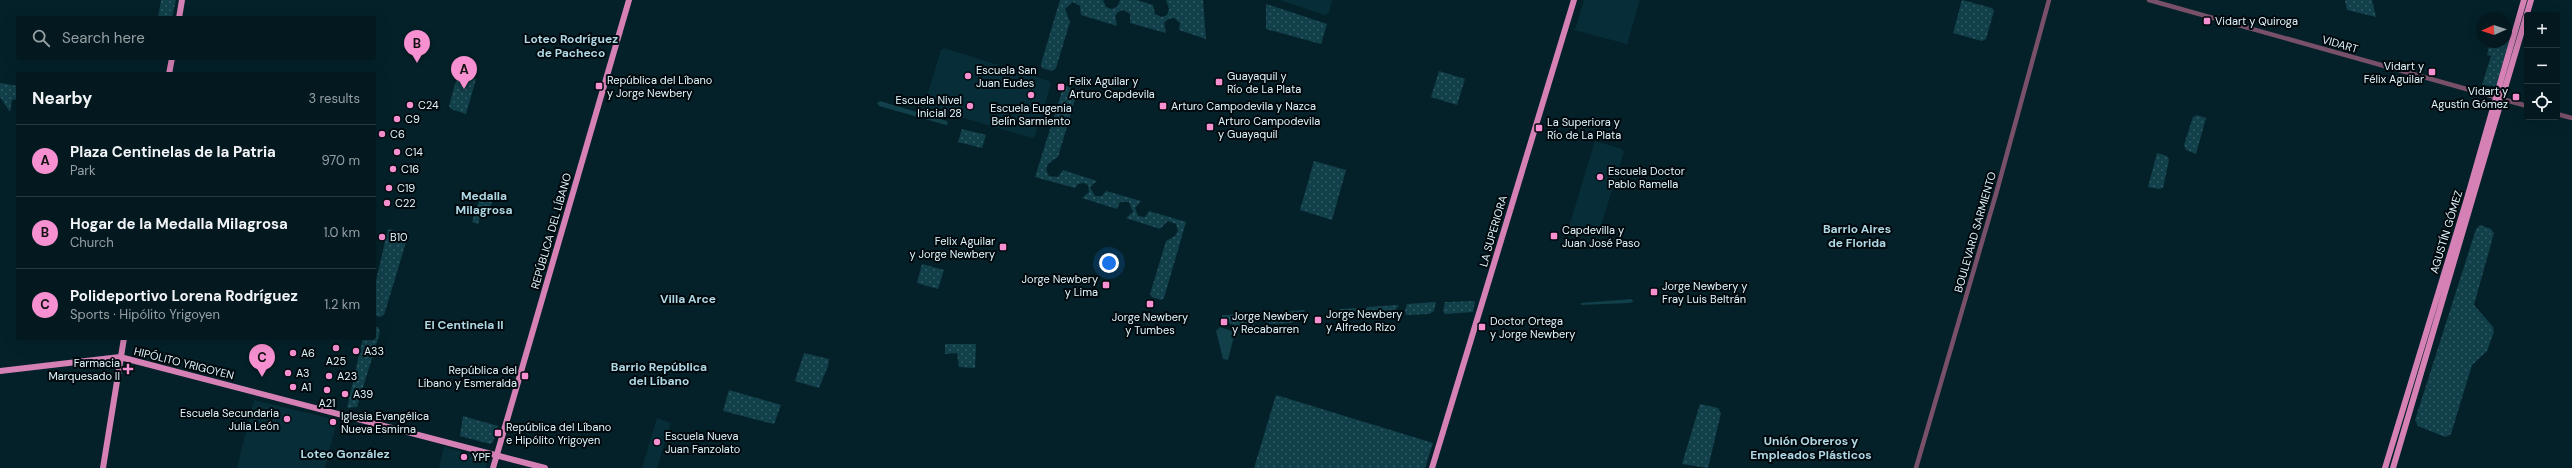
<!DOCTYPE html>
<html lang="en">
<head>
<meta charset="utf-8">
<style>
  body { margin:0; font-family:"DM Sans",sans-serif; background:#11262c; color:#f1f3f6 }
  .controls { position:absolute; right:12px; top:12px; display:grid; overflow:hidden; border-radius:4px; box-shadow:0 4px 16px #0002 }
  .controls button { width:36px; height:36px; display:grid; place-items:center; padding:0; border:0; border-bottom:1px solid #24383d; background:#03191f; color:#f1f3f6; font:20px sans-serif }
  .compass { position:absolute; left:2476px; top:12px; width:36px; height:36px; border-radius:50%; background:#03191f; box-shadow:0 4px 16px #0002; rotate:267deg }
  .you { position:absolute; left:1109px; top:263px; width:14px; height:14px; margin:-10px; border:3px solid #fff; border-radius:50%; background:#1a73e8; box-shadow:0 0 0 6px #1a73e833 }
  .badge { display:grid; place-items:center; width:26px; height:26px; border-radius:50%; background:#f690d0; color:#111; font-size:13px; font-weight:700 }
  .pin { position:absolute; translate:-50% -33px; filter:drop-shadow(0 1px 2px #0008) }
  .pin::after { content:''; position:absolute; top:21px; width:14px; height:12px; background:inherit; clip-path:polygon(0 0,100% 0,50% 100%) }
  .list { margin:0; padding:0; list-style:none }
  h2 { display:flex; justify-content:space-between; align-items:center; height:52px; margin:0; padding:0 16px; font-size:17px }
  h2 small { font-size:13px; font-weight:400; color:#97a0a4 }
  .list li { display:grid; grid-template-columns:26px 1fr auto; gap:12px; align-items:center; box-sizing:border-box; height:72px; padding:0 16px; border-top:1px solid #24383d }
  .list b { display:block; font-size:15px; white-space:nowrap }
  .list p { margin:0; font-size:13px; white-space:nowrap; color:#97a0a4 }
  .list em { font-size:13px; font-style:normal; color:#97a0a4 }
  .icon { flex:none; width:22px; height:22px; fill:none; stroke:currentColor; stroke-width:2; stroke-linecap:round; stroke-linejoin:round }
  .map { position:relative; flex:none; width:2572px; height:468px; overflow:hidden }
  .search { position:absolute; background:#03191f; box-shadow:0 4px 16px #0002; left:16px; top:16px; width:360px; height:44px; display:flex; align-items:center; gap:10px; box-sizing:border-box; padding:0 14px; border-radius:4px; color:#97a0a4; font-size:15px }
  .panel { position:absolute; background:#03191f; box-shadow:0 4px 16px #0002; left:16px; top:72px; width:360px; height:268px; border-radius:4px }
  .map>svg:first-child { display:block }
</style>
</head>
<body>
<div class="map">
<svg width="2572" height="468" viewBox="0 0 2572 468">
  <defs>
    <pattern id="park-dots" width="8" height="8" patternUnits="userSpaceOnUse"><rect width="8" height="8" fill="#113f4a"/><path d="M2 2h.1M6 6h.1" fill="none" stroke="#335b65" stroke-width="1.8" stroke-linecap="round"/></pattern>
  </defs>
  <rect width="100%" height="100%" fill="#042129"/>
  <path fill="#072e38" d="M1280,0H1332L1329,13L1325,15Z
    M1584,0H1640L1627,44L1574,30L1576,27Z
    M944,48L1049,81L1051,84L1035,136L1032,138L926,107L925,103L941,50Z
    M1595,141L1622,149L1624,152L1598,235L1594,237L1568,230Z
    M254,400L337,420L325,468H237Z
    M657,418L671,423L666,438L657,468H642Z
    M444,447L486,458L488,461L486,468H439Z"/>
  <path fill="#113f4a" d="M880,101L947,121L948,124L946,125L879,106L877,103Z
    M1632,299L1633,302L1629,303L1581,305V303Z
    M1220,327L1235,332L1228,360L1223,359L1216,331Z"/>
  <path fill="url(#park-dots)" d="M161,0H176L172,18H158Z
    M1060,0H1103L1106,7L1112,9L1118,6L1120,0H1137L1153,5L1155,14L1162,17L1167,15L1169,9L1166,0H1203L1206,39L1179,30L1180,23L1174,18L1168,19L1164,23L1166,33L1130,23V14L1123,10L1118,12L1115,16L1117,26L1081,15L1080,6L1073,2L1065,9L1070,22L1056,68L1052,71L1042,68L1041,64Z
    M1962,0L1992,8L1994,11L1986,39L1982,41L1953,33Z
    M2345,0H2372L2376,17L2347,10Z
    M1266,4L1327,24L1321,44L1266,29Z
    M2506,29L2512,30L2496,86L2482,85L2491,56L2487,55L2490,42H2506Z
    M1439,71L1465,79L1457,105L1431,97Z
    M461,75L476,79L466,114L451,109L449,106L457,77Z
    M0,83L18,86V99L12,100L10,112L0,97Z
    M1066,86L1075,89L1077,93L1058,157C1050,162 1042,166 1049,176L1058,177L1063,170L1097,181L1090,187L1095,196H1102L1106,191L1141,201L1135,208L1138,216L1145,217L1149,211L1186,222L1164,298L1161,300L1152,297L1150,294L1166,241L1175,236L1178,231L1176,224L1168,221L1160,229L1126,218L1133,212L1129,202H1120L1117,209L1082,198L1089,192L1088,185L1084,183L1078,184L1075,188L1035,177L1063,88Z
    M2197,115L2206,118L2196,154L2186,150L2184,145L2193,117Z
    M962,129L986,135L982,148L958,142Z
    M2157,153L2167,156L2169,160L2163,188L2159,189L2148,187Z
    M1314,161L1346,170L1332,220L1300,210Z
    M482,193L494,196L488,215L481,213L478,224L472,222Z
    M2480,225L2491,229L2494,233L2474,305L2493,327L2494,332L2487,351L2472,365L2451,434L2445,437L2418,426L2415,420L2476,229Z
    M388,229L405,234L407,239L384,315L380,317L374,315V289Z
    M922,264L944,270L938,289L917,283Z
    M1475,301L1473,312L1445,314L1443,311L1445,302Z
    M1436,302L1434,311L1429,314L1406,315L1405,311L1407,304Z
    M1399,305L1391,316L1367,318L1364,314L1367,307Z
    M1357,308L1352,318L1337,319L1340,309Z
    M1305,310C1300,326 1283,323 1268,324L1266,320L1268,313Z
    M1262,314L1253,326H1235L1222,320V315Z
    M374,326L378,327L380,332L357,407L347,408L363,338H374Z
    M945,344H976L975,368L959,367L957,353L945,354Z
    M804,353L829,359L828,366L819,388L795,381Z
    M729,390L781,405L774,424L723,411Z
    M1276,395L1433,443L1425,468H1254Z
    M1700,404L1718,408L1721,413L1708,468L1682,464Z
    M463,416L498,426L493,442L490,444L460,436Z"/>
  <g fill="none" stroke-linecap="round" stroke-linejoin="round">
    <path stroke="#785069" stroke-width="4.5" d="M2149,0L2527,106
      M2557,114L2572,118
      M1916,468L1996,194L2049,0"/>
    <path stroke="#d581b6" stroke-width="6" d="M179,18L182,0
      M169,74L172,58
      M0,371L120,357L545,468
      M103,468L124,338
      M493,468L629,0
      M1432,468L1574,0
      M2385,468L2466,202L2524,0
      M2393,468L2531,0"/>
  </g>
  <g fill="#f690d0" stroke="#00090d" stroke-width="1.5">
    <rect x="2203" y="17" width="8" height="8" rx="2"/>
    <rect x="2428" y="68" width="8" height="8" rx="2"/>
    <circle cx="968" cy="76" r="4"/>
    <rect x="1215" y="78" width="8" height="8" rx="2"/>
    <rect x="595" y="82" width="8" height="8" rx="2"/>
    <rect x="1057" y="83" width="8" height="8" rx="2"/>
    <circle cx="1031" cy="95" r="4"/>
    <rect x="2512" y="93" width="8" height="8" rx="2"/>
    <circle cx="410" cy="105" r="4"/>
    <circle cx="970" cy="106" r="4"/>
    <rect x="1159" y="102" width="8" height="8" rx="2"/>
    <circle cx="397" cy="119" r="4"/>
    <rect x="1206" y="123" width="8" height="8" rx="2"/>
    <rect x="1535" y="124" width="8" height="8" rx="2"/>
    <circle cx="382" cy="134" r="4"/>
    <circle cx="397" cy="152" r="4"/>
    <circle cx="393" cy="169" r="4"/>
    <circle cx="1600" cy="177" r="4"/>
    <circle cx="389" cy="188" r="4"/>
    <circle cx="387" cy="203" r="4"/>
    <rect x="1550" y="232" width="8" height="8" rx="2"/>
    <circle cx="382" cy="237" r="4"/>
    <rect x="999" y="243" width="8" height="8" rx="2"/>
    <rect x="1102" y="281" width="8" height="8" rx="2"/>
    <rect x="1650" y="288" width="8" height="8" rx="2"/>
    <rect x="1146" y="300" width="8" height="8" rx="2"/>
    <rect x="1314" y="316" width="8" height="8" rx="2"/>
    <rect x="1220" y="318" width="8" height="8" rx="2"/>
    <rect x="1478" y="323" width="8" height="8" rx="2"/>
    <circle cx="336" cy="348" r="4"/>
    <circle cx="356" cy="351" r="4"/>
    <circle cx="293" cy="353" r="4"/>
    <path d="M126 363h4v4h4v4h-4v4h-4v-4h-4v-4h4z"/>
    <circle cx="288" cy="373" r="4"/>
    <circle cx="329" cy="376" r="4"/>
    <rect x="521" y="372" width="8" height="8" rx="2"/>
    <circle cx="293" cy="387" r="4"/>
    <circle cx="327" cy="390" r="4"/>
    <circle cx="345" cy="394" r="4"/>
    <circle cx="287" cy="419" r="4"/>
    <circle cx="333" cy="422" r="4"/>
    <rect x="494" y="429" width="8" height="8" rx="2"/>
    <circle cx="657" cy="442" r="4"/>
    <circle cx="464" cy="457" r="4"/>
  </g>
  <g text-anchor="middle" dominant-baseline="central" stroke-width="4" stroke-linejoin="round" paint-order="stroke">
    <g font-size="11" fill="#e1f6fc" stroke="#00090d" text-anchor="start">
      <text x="2215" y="21">Vidart y Quiroga</text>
      <text x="2424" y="66" text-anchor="end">Vidart y<tspan x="2424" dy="13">Félix Aguilar</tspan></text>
      <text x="976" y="70">Escuela San<tspan x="976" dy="13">Juan Eudes</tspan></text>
      <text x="1227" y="76">Guayaquil y<tspan x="1227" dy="13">Río de La Plata</tspan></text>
      <text x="607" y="80">República del Líbano<tspan x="607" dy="13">y Jorge Newbery</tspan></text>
      <text x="1069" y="81">Felix Aguilar y<tspan x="1069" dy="13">Arturo Capdevila</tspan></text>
      <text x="2508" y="91" text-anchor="end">Vidart y<tspan x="2508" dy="13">Agustín Gómez</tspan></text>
      <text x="962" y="100" text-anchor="end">Escuela Nivel<tspan x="962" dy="13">Inicial 28</tspan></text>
      <text x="418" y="105">C24</text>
      <text x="1171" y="106">Arturo Campodevila y Nazca</text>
      <text x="1031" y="108" text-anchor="middle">Escuela Eugenia<tspan x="1031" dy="13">Belín Sarmiento</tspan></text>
      <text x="405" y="119">C9</text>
      <text x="1218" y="121">Arturo Campodevila<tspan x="1218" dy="13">y Guayaquil</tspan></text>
      <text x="1547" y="122">La Superiora y<tspan x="1547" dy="13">Río de La Plata</tspan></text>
      <text x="390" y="134">C6</text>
      <text x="405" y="152">C14</text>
      <text x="401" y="169">C16</text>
      <text x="1608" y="171">Escuela Doctor<tspan x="1608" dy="13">Pablo Ramella</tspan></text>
      <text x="397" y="188">C19</text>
      <text x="395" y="203">C22</text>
      <text x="1562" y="230">Capdevilla y<tspan x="1562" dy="13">Juan José Paso</tspan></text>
      <text x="390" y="237">B10</text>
      <text x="995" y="241" text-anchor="end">Felix Aguilar<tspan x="995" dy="13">y Jorge Newbery</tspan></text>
      <text x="1098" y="279" text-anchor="end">Jorge Newbery<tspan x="1098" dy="13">y Lima</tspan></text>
      <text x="1662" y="286">Jorge Newbery y<tspan x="1662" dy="13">Fray Luis Beltrán</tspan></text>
      <text x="1326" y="314">Jorge Newbery<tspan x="1326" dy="13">y Alfredo Rizo</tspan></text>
      <text x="1232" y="316">Jorge Newbery<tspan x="1232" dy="13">y Recabarren</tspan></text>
      <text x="1150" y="317" text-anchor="middle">Jorge Newbery<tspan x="1150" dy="13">y Tumbes</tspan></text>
      <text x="1490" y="321">Doctor Ortega<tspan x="1490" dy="13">y Jorge Newbery</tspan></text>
      <text x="364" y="351">A33</text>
      <text x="301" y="353">A6</text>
      <text x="336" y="361" text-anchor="middle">A25</text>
      <text x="120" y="363" text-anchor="end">Farmacia<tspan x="120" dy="13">Marquesado II</tspan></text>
      <text x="517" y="370" text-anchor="end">República del<tspan x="517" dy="13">Líbano y Esmeralda</tspan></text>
      <text x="296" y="373">A3</text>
      <text x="337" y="376">A23</text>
      <text x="301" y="387">A1</text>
      <text x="353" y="394">A39</text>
      <text x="327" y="403" text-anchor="middle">A21</text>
      <text x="279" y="413" text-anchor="end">Escuela Secundaria<tspan x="279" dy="13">Julia León</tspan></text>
      <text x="341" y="416">Iglesia Evangélica<tspan x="341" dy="13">Nueva Esmirna</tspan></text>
      <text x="506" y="427">República del Líbano<tspan x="506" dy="13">e Hipólito Yrigoyen</tspan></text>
      <text x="665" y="436">Escuela Nueva<tspan x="665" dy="13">Juan Fanzolato</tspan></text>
      <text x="472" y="457">YPF</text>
    </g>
    <g font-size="11" fill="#e1f6fc" stroke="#00090d">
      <text transform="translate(2340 44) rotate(16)">VIDART</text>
      <text transform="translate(551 231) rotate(-74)">REPÚBLICA DEL LÍBANO</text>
      <text transform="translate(1493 231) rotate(-74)">LA SUPERIORA</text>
      <text transform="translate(1975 232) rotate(-74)">BOULEVARD SARMIENTO</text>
      <text transform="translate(2446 232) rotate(-73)">AGUSTÍN GÓMEZ</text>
      <text transform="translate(184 363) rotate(14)">HIPÓLITO YRIGOYEN</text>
    </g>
    <g font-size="12" font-weight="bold" fill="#afd8e4" stroke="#00090d">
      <text x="571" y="39">Loteo Rodríguez<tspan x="571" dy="14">de Pacheco</tspan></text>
      <text x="484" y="196">Medalla<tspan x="484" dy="14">Milagrosa</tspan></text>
      <text x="1857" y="229">Barrio Aires<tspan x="1857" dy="14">de Florida</tspan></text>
      <text x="688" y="299">Villa Arce</text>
      <text x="464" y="325">El Centinela II</text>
      <text x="659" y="367">Barrio República<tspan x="659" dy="14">del Líbano</tspan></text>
      <text x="1811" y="441">Unión Obreros y<tspan x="1811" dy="14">Empleados Plásticos</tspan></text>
      <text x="345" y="454">Loteo González</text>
    </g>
  </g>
</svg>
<div class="controls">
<button>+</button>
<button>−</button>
<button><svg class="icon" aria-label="locate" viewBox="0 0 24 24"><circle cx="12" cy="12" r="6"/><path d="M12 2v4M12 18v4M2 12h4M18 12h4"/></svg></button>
</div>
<svg class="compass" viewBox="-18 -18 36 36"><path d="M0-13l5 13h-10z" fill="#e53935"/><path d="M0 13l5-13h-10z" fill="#97a0a4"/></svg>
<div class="you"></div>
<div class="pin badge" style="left:464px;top:89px">A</div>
<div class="pin badge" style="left:417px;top:63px">B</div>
<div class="pin badge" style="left:262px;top:377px">C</div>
<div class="search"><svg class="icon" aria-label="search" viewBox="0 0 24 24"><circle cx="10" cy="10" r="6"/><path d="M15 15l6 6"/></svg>Search here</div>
<section class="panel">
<h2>Nearby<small>3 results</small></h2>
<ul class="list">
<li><span class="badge">A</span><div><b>Plaza Centinelas de la Patria</b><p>Park</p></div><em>970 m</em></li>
<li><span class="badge">B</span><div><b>Hogar de la Medalla Milagrosa</b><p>Church</p></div><em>1.0 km</em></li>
<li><span class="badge">C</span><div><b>Polideportivo Lorena Rodríguez</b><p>Sports · Hipólito Yrigoyen</p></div><em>1.2 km</em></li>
</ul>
</section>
</div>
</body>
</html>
